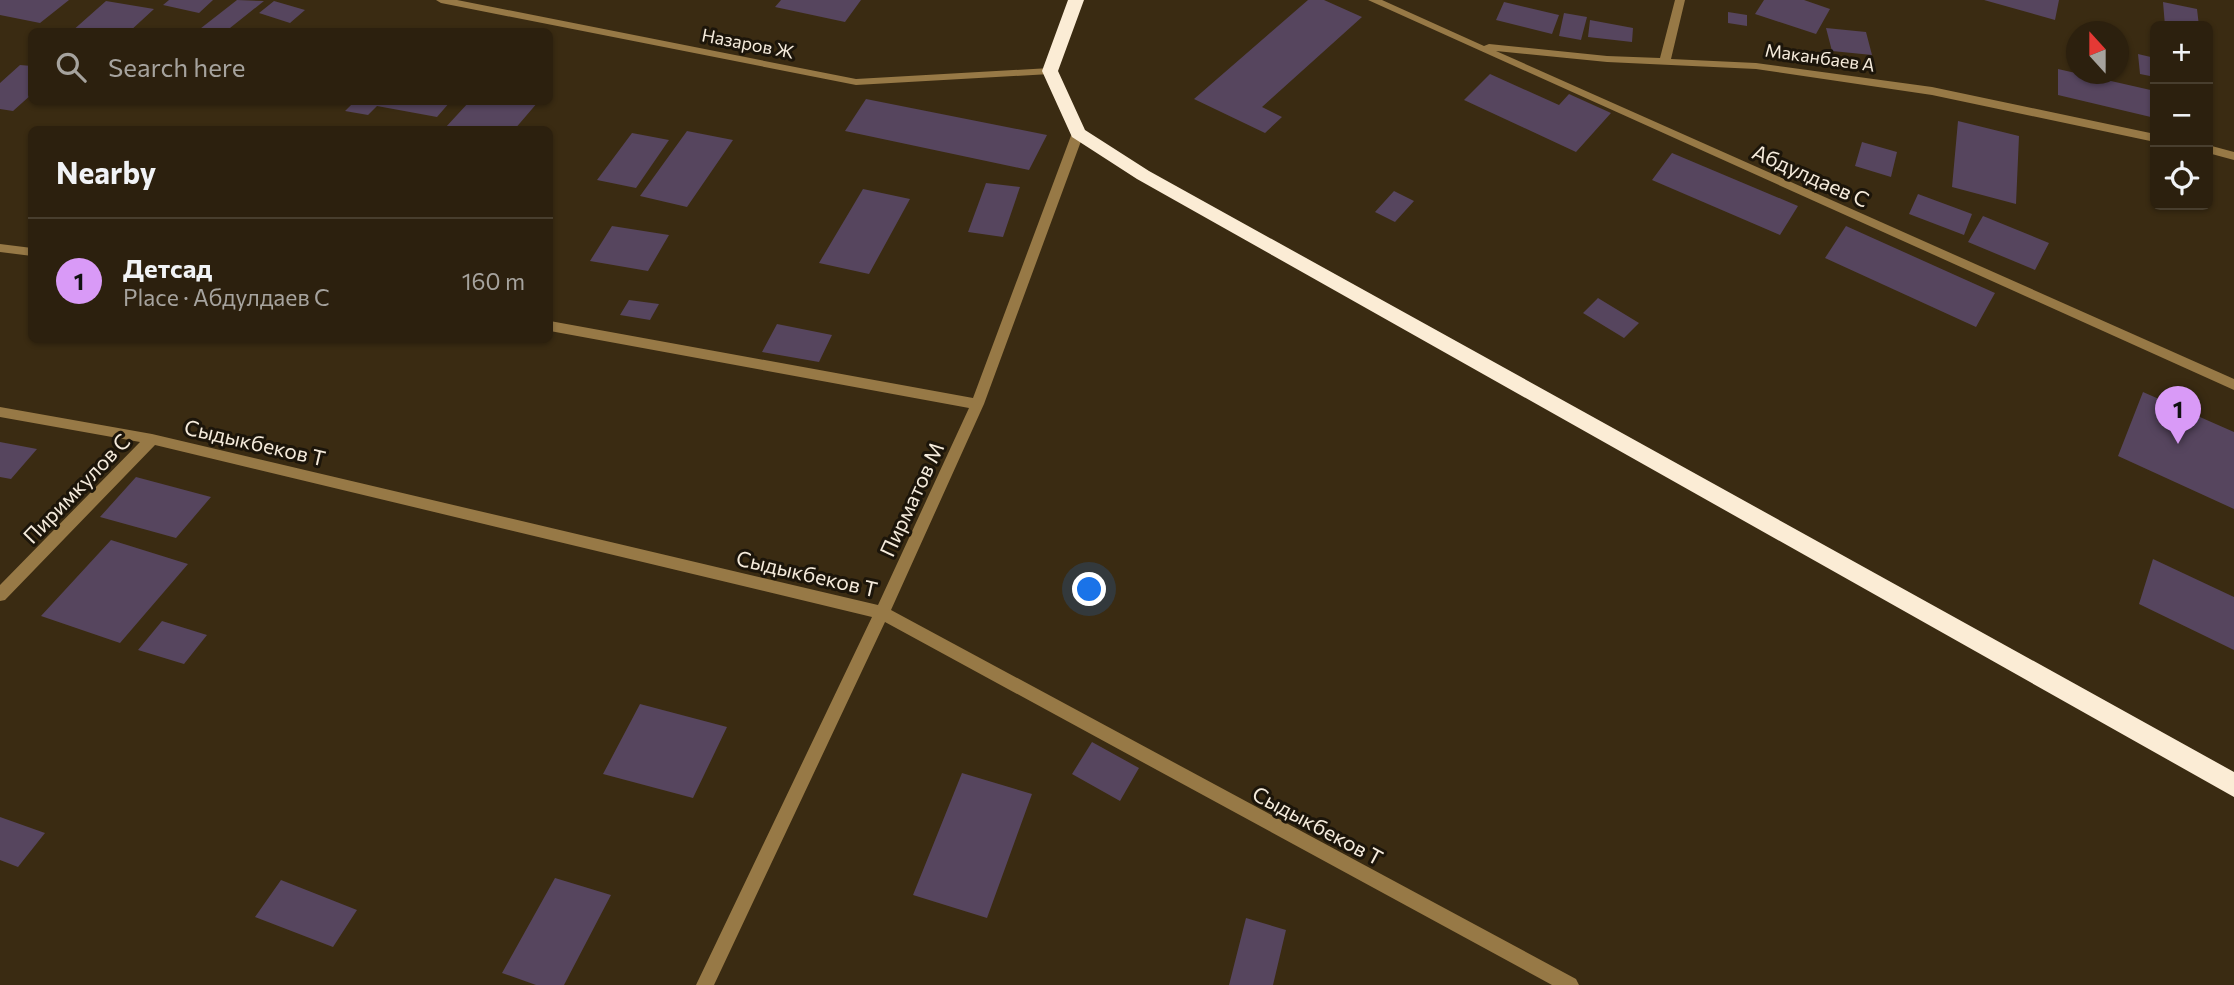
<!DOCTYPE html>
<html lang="en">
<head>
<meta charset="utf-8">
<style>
  body { margin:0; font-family:Commissioner,sans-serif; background:#382d1c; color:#f1f3f6 }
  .controls { position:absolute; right:21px; top:21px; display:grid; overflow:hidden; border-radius:10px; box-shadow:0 2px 5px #0004 }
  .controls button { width:63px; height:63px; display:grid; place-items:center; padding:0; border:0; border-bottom:2px solid #483e2e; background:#2c200e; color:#f1f3f6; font:35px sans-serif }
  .compass { position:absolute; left:2066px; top:21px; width:63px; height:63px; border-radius:50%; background:#2c200e; box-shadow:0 2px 5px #0004; rotate:339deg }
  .you { position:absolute; left:1090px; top:590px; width:24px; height:24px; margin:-18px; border:5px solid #fff; border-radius:50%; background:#1a73e8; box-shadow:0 0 0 10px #1a73e833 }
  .badge { display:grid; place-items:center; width:46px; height:46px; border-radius:50%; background:#d99af7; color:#111; font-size:23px; font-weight:700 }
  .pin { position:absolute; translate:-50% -58px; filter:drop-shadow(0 2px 4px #0008) }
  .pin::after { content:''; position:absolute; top:37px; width:24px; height:21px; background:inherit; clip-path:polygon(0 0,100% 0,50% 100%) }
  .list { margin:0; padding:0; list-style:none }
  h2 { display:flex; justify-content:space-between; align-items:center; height:91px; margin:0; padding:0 28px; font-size:30px }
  h2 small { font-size:23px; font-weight:400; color:#a6a39e }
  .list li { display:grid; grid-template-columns:46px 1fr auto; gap:21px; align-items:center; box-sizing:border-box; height:126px; padding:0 28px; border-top:2px solid #483e2e }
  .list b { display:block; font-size:26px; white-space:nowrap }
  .list p { margin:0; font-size:23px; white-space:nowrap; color:#a6a39e }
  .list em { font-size:23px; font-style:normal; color:#a6a39e }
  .icon { flex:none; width:38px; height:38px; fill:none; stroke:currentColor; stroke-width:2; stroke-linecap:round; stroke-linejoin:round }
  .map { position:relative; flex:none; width:2234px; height:985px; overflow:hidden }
  .search { position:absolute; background:#2c200e; box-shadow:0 2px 5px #0004; left:28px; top:28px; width:525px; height:77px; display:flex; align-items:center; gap:18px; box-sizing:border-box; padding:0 24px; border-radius:10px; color:#a6a39e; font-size:26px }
  .panel { position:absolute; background:#2c200e; box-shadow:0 2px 5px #0004; left:28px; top:126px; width:525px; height:217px; border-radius:10px }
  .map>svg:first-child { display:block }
</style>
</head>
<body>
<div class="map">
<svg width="2234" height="985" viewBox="0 0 2234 985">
  <rect width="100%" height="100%" fill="#3a2b12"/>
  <path fill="#56455e" d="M0,0H69L40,23L0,15Z
    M169,0H213L199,13L163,5Z
    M237,0L264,1L225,32H196Z
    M781,0H861L845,22L775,7Z
    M1308,0H1324L1362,17L1262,107L1282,117L1265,133L1194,99Z
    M1764,0H1804L1830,9L1816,34L1755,14Z
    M1984,0H2059L2055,20Z
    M106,1L154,9L129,32H71Z
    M274,1L305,10L290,23L259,13Z
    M1504,2L1559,15L1552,34L1496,20Z
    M2163,2L2197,9L2199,26H2165Z
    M1728,12L1747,15V26L1728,23Z
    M1564,13L1587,17L1581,40L1559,36Z
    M1590,20L1633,28L1632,42L1588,37Z
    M1826,28L1866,32L1872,55L1832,51Z
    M2138,54L2155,58V77L2140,74Z
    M20,65L32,66V94L13,111L0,109V83Z
    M2058,69L2155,91V118L2058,95Z
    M1490,74L1559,105L1569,94L1611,113L1576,152L1464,100Z
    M866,99L1047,135L1029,170L845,131Z
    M354,102H450L437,117L377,106L368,115L345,111Z
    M469,102H538L514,130L445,128Z
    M1958,121L2019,136L2016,204L1952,187Z
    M687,131L733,140L687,207L640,196Z
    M632,133L669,140L636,188L597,180Z
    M1862,142L1897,152L1891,177L1855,166Z
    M1672,153L1798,206L1780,235L1652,180Z
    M986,183L1020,187L1003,237L968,232Z
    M863,189L910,199L869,274L819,263Z
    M1394,191L1414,201L1395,222L1375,212Z
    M1918,194L1972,214L1964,235L1909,214Z
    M1983,216L2049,243L2035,270L1968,242Z
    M612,226L669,235L648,271L590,261Z
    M1846,226L1995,293L1976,327L1825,258Z
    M1598,298L1639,323L1624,338L1583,313Z
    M629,300L659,304L650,320L620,315Z
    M777,324L832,335L819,362L762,352Z
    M2143,392L2234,432V509L2118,456Z
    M0,442L37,449L11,479L0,477Z
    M136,477L211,497L176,538L100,517Z
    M111,540L188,564L120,643L41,616Z
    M2153,559L2234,597V650L2139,604Z
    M162,621L207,635L184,664L138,650Z
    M640,704L727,727L693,798L603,774Z
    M1092,742L1139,768L1120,801L1072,774Z
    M962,773L1032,794L987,918L913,895Z
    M0,817L45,833L18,867L0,860Z
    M555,878L611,895L564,985H536L502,973Z
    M281,880L357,910L333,947L255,917Z
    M1246,918L1286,930L1273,985H1229Z"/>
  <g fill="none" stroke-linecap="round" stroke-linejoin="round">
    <path fill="#977946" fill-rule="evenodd" d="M436,0H457L856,79L1050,68L1055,71L1050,74L856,85L441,3Z
      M1368,0H1382L1484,46L1489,44L1607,56L1660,58L1675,0H1685L1671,59L1756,63L1932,87L2155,134V142L1932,95L1756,69L1607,62L1496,51L2234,379V390Z
      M1078,129L1084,133L984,404L891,610L1576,979L1579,985H1552L885,622L714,985H696L872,617L155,445L5,600L0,601V585L140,442L0,417V407L152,434L878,605L969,408L550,331V321L973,398L1072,133Z
      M2208,145L2234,152V160L2208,153Z
      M0,244L32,248V256L0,252Z"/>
    <path fill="#fbecd5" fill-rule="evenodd" d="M1068,0H1084L1058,71L1085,130L1149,171L2234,772V797L1137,179L1072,137L1042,71Z"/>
  </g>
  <g text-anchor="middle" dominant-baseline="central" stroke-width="6" stroke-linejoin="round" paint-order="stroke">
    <g font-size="18" fill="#f5ebdc" stroke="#1c150a">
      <text transform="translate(748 43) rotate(11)">Назаров Ж</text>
      <text transform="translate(1820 57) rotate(8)">Маканбаев А</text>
    </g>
    <g font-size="21" fill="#f5ebdc" stroke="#1c150a">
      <text transform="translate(1811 175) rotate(24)">Абдулдаев С</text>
      <text transform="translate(255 442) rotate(13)">Сыдыкбеков Т</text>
      <text transform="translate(76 488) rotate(-46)">Пиримкулов С</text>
      <text transform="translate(911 499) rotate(-65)">Пирматов М</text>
      <text transform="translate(807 573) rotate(13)">Сыдыкбеков Т</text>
      <text transform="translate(1318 825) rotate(28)">Сыдыкбеков Т</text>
    </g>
  </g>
</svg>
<div class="controls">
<button>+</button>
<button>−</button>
<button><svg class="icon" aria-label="locate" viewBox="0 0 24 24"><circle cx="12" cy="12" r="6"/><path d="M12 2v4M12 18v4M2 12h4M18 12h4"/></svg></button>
</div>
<svg class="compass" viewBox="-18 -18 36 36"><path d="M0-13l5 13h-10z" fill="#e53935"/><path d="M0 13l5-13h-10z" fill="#a6a39e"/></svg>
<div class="you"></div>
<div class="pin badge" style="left:2178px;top:444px">1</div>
<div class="search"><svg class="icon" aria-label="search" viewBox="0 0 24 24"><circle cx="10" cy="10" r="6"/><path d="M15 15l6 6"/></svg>Search here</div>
<section class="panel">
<h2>Nearby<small></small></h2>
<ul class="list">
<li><span class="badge">1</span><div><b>Детсад</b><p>Place · Абдулдаев С</p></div><em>160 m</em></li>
</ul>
</section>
</div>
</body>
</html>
